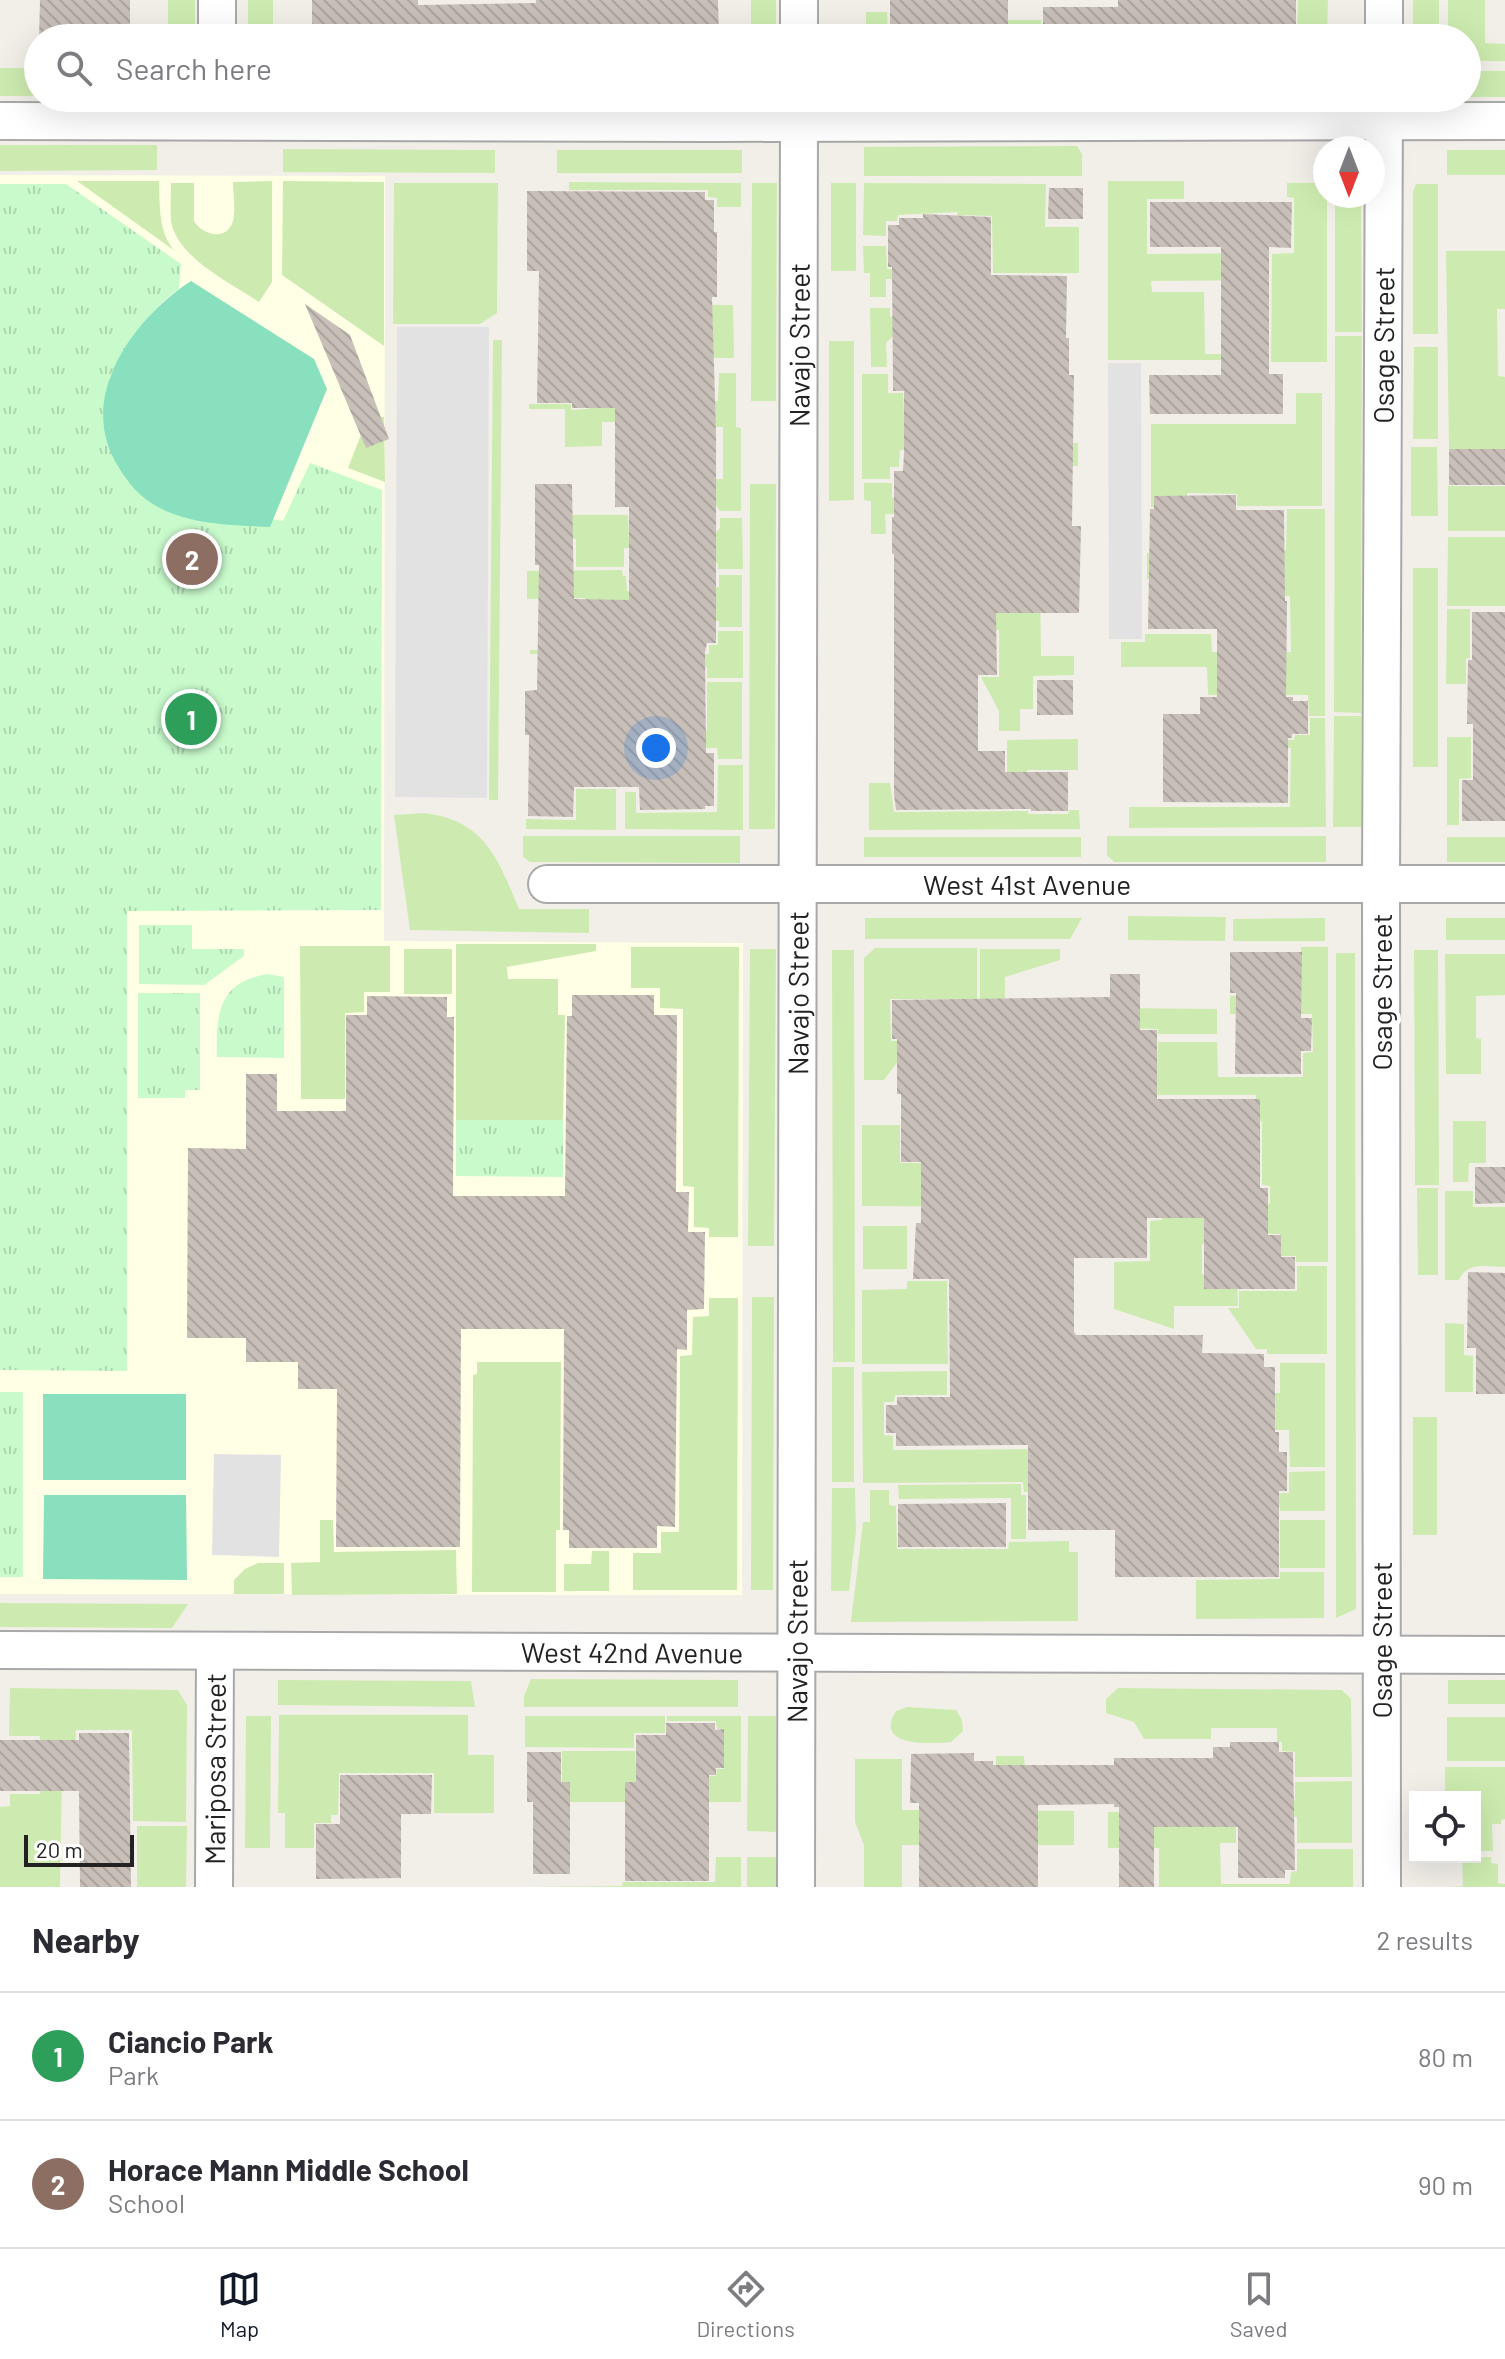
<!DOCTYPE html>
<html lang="en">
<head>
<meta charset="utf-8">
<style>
  body { margin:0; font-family:Barlow,sans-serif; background:#f2f2f3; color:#2b2b33 }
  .controls { position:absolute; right:24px; bottom:24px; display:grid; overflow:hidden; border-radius:0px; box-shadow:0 8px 32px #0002 }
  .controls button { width:72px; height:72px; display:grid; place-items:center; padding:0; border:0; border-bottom:2px solid #e1e1e2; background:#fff; color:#2b2b33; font:40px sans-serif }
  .compass { position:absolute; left:1313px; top:136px; width:72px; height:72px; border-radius:50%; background:#fff; box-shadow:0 8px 32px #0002; rotate:180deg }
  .scale { position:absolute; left:24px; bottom:20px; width:110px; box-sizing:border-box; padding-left:8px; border:4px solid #222; border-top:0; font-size:22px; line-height:28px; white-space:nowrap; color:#222; -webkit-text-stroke:6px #fff; paint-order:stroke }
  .you { position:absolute; left:656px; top:748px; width:28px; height:28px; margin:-20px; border:6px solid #fff; border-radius:50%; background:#1a73e8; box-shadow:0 0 0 12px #1a73e833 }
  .badge { display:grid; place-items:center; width:52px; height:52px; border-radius:50%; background:#111827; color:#fff; font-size:26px; font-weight:700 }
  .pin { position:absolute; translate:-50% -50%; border:4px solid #fff; box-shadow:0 2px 8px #0006 }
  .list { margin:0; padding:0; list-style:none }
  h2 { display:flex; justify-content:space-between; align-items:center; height:104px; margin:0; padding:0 32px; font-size:34px }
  h2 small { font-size:26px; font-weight:400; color:#7c7c81 }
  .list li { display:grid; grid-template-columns:52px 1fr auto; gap:24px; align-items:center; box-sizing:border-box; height:128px; padding:0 32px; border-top:2px solid #e1e1e2 }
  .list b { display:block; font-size:30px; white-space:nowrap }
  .list p { margin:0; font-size:26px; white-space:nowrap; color:#7c7c81 }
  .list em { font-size:26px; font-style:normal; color:#7c7c81 }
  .icon { flex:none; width:44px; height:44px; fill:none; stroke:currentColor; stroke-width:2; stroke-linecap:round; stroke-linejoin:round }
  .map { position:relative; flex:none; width:1505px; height:1887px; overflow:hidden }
  .search { position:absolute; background:#fff; box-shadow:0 8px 32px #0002; left:24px; right:24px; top:24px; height:88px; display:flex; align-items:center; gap:20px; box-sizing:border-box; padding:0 28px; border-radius:44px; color:#7c7c81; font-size:30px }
  .sheet { height:360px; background:#fff }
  nav { display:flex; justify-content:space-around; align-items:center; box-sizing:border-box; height:112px; border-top:2px solid #e1e1e2; background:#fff; font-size:22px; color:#7c7c81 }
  nav a { display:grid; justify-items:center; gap:4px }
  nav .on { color:#111827 }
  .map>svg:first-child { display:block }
</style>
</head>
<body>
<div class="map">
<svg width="1505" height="1887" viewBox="0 0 1505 1887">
  <defs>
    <pattern id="park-tufts" width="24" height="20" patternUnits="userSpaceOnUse" patternTransform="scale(2)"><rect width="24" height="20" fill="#c8facc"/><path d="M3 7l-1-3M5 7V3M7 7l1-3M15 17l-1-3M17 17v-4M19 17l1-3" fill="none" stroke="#acd6af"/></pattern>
    <pattern id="building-back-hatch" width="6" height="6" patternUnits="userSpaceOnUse" patternTransform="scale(2)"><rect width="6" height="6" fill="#c7bfb8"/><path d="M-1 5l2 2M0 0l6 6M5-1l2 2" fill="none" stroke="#aba49e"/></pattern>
  </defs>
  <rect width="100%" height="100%" fill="#f2efe9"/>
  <path fill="#ffffe5" d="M0,175L385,176L384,941L743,943L742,1595L0,1594Z"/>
  <path fill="#cdebb0" d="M168,0H195V38H168Z
    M248,0H273V38H248Z
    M751,0H776V38H751Z
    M1298,0H1328L1327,37L1297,36Z
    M1413,0H1439V38H1413Z
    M1448,0H1485V43L1505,44V61H1467V38H1448Z
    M866,12H887L888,37H1000V20H1041V38H866Z
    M0,68H38V96H0Z
    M1467,71H1505V97H1467Z
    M0,145H157V170L0,171Z
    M1077,146L1082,154V176H864V147Z
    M283,149L495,150V173L283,172Z
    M557,150H742V173H557Z
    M1447,150H1505V175H1447Z
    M77,181H159C160,205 158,233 175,251Z
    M272,181V282L259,302C231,283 177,258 171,221C170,209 171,195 171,183H194V221C202,235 227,242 233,221C236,209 233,194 233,182Z
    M283,181L384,182V346L282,275Z
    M1108,181H1184V199H1147V254L1269,253V280L1151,281L1152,292H1204L1205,354H1269V360H1108Z
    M569,182L741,183V207H717V198L708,197V190H569Z
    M394,183H498L497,313L480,324H393Z
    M752,183H777L776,401H751Z
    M831,183H856V271H831Z
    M864,183L1046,184L1045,227H1079V273H993L992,216L957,215V212L898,215L897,221H886V236L863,235Z
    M1287,183H1325V196H1327V362H1271L1272,254L1294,253V198L1287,197Z
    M1416,184H1438V334H1413V192Z
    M1335,196H1361L1362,332H1335Z
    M863,246H886L887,269L898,270V279H886V297H870V273H864Z
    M1446,251H1505V309H1497L1498,376L1505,377V449H1449Z
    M712,305H733L734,358H710Z
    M870,308H890V317H901V337H892L886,343L887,367H871Z
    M1335,336H1362L1361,713L1334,712Z
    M493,340H502L498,800H489Z
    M829,341H854V500L829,501Z
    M1414,347H1438V439H1413Z
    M719,373H736V427L741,428V511H720L709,495V479H723V427H710L709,422H602V446L565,447V409H529V404H571V410L588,409V391L606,401H718Z
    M862,374H888V393H903L904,416L991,415L992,443H1078V466H1026L984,450H900L899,467H890V479H862Z
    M1296,393H1322V506H1237V494L1187,493V507H1151V424H1296Z
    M368,417H384L385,482L348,468Z
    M1411,447H1437L1438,516H1411Z
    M864,483H892V498H901L900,514H885L886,534H871V501L864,500Z
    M750,484H776L775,829H749Z
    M1448,486H1505V531H1448Z
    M1287,509H1325V716H1309L1308,695H1208L1207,667H1121V642H1145V634H1211L1212,652H1291L1290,596H1221L1220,579H1147V553L1286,550Z
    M552,515H628L629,539H709L720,528V518H742L743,569H718V563H710L709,548H624V567H576V539H552Z
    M1448,537H1505V606H1447Z
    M1413,568H1438V767H1413Z
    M622,570L623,576H626L627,591L719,587V575H742V627H719V621L585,624V598L527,599V571Z
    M994,582H1040L1041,656H1074V675L1033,676V709H1020V731H999V711L981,677H999V630H981Z
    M1447,609H1470V658L1466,659V684H1446Z
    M718,631H743V678H707V667H663L580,653L530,654V650C590,650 649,654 709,654V645H718Z
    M707,682H742V759H718L717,748H671L645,730H707Z
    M1334,716H1361V827H1333Z
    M1310,718H1325L1326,827L1129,828V807H1290L1291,748H1214V741L1294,740L1295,735H1310Z
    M1447,737H1471V778L1459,779V825H1447Z
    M1078,739V770H1027V808H1007V740Z
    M718,765H743V830L625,829V792H636V813L717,812Z
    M869,783H890L894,812L1028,811V814H1068L1069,810H1079L1080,829L869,830Z
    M576,789H616V830L526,829V819L576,820Z
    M424,813C485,820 498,859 519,909H589V933L410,930L394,815Z
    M523,836H740V863L530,862L523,857Z
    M1107,836H1326V862H1114L1107,855Z
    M864,837H1081V857H864Z
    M1447,837H1505V862H1447Z
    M1128,916L1226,917L1225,941L1128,940Z
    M865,918H1082L1070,939H865Z
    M1325,918V941H1233V919Z
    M1446,918H1505V940H1446Z
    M456,944H596V951L507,967L508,979H558V1015H565L563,1120H456Z
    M300,946H390V992H364V1012L345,1013V1099H301Z
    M631,947H739L738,1237H709V1228L694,1227V1187L683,1186V1009L660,1008V988H631Z
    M1301,947H1328V1262H1296V1256H1281L1280,1234L1224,1233L1263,1204H1270V1186L1262,1185V1121H1256V1095H1150L1157,1070L1158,1042H1217L1218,1077H1303V1053L1313,1052L1312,1014H1230V996H1301Z
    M875,948H977V999H890L891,1041H970L905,1052L884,1080H864V958Z
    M404,949H452V994H404Z
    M750,949H776L774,1246H748Z
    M980,949H1060V960L1005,977V998L980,1006Z
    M832,950H854L855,1362H833Z
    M1414,950H1438L1439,1185H1415Z
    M1336,953H1355L1356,1609L1336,1618Z
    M1445,954H1505V995L1476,996V1038L1481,1039V1074H1446Z
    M1119,1008L1217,1009V1034H1158V1029L1119,1028Z
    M1453,1121H1486V1163H1469L1468,1182H1453Z
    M862,1125H900V1163H1006L1033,1207L862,1206Z
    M1417,1188H1438V1275H1418Z
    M1445,1191H1473V1207H1505V1267C1488,1267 1467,1261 1459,1280H1445Z
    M1161,1195H1195V1218H1221V1244H1202V1274L1237,1275L1238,1306H1174V1329L1114,1309V1262L1150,1261V1221L1162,1220Z
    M863,1226H907V1269H863Z
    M1297,1266H1327V1354H1267V1349H1256L1228,1308H1239V1291H1297Z
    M907,1281H947L948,1364H862V1290L907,1289Z
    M752,1297H774L773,1590H751Z
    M709,1298H738L737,1590H633V1553H661V1532H679L680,1356L692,1355L693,1317L709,1316Z
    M1445,1323L1464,1324V1355L1473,1356V1392H1445Z
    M477,1362H561L560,1530H556V1592H472L473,1375L477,1374Z
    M1280,1363H1325V1467H1290L1289,1430H1207L1266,1393H1280Z
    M832,1367H854V1482H832Z
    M947,1371V1395H895L894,1402H884V1435L893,1436V1450L1039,1449L1076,1492H1024L1023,1482L863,1483L862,1372Z
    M1413,1417H1437V1535H1413Z
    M1325,1471V1511H1280L1278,1493H1289V1472Z
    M1021,1484V1495H1026V1539H1011V1498L899,1499L898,1485Z
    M832,1488H855L856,1531L849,1591H831Z
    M870,1490H889V1505L896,1506L897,1549H1008L1009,1542L1069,1541V1552H1078V1621L851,1622L863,1522H870Z
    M320,1520H333L334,1552L456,1550L457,1594L292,1595L291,1563L320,1562Z
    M1280,1520H1325V1568H1280Z
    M592,1551H609V1591H564V1564H591Z
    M258,1563H284V1594H234V1580L245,1569Z
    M1280,1572H1324V1618L1196,1619V1580L1280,1579Z
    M0,1603L188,1604L172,1628L0,1627Z
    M531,1679L738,1680V1707H524V1696Z
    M278,1680L471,1681L475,1707L278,1705Z
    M1448,1680H1505V1704H1448Z
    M10,1688L178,1690L187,1705L186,1822L133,1821L132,1730H76L75,1769L62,1770L60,1887H0V1807L10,1806V1794H40V1736H9Z
    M1118,1688L1342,1690L1351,1699L1352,1777H1295V1752L1282,1751V1742H1277V1728H1211V1739H1144L1134,1722L1106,1713V1699Z
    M907,1707L956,1710L962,1720L963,1731L951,1742C930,1744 873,1747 896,1711Z
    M279,1715H468V1755H494V1813H434V1773H339L338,1815H331V1823H314V1848H285V1813H278Z
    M246,1716H271L270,1848H245Z
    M525,1716H665V1733H634V1748L525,1747Z
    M667,1716H741V1802H558L562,1793V1751H635L636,1771H664L665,1776H716L717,1769H724V1729H717L716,1721H667Z
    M748,1716H776V1832L747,1831Z
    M1447,1717H1505V1761H1447Z
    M996,1756H1024L1029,1811H1074V1845H902V1887H864V1845L855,1822V1759H902V1810H996Z
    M1445,1767H1505V1819L1501,1820V1824H1492L1493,1851H1475V1797H1445Z
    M1352,1781V1843H1297V1817H1238L1281,1800H1295V1782Z
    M1236,1805V1843H1220L1221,1884H1290L1291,1872L1297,1871V1849H1353V1887H1159V1848H1108V1812H1164Z
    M137,1826H187L186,1887H137Z
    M716,1857H741V1887H526L622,1886L623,1882H715Z
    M747,1857H776V1887H747Z
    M1491,1857V1863L1498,1864V1883L1505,1884V1887H1452L1463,1886L1462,1858Z"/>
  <path fill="url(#park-tufts)" d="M0,184H66L181,264L179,289C147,311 127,345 109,378L269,527L273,519L283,521L310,463L382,490L381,910L127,911V1371L0,1370Z
    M139,925H192V949H244V956L204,985L139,984Z
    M267,974L284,977V1058L217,1057C216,1014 218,983 267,974Z
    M138,993H200V1090H185V1098H138Z
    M456,1120H563V1177L456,1176Z
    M0,1392H23V1577H0Z"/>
  <path fill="#88e0be" d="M191,281L314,359L327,389L270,527C232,525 190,525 156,506C139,496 128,483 118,466C75,398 134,318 191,281Z
    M43,1394H186V1480H43Z
    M44,1495H186L187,1580L43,1579Z"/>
  <path fill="#e2e2e2" d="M397,327H489L487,798L395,797Z
    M1108,363H1141L1142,639H1109Z
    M214,1454L281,1455L279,1557L212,1555Z"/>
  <path fill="url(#building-back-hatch)" d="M40,0H130V38H39Z
    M312,0H418V5L536,3V0H718L719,37L312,38Z
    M890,0H1008V34H890Z
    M1118,0H1296V38H1043V7H1118Z
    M1049,188H1083V219H1048Z
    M527,191L705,192V200H714V232H717V297H712L716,435V643H707L705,652L706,753H714V806H705V809L640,810L639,787H574L573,817L528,816L529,735H525V691L537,690L539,565H535V484H572L574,599L629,600V507H615V408H572V403H537L539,271H527Z
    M1150,202H1292L1291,248L1269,247V374H1283V414H1150L1149,375H1221V247H1150Z
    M923,214L991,217V275L1067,276L1066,338H1069V375H1074L1072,526H1081L1079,613H996L997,675H978V751H1005V772H1068V811H1031V809L896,810L894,794V554H892V517H894V471H903L904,453V391H893L892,267H888V225H899V218H923Z
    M305,304L350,335L389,439L366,448Z
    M1449,449H1505V485H1449Z
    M1236,495V510H1284L1285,601H1287L1286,697H1293V701H1308V734H1292V738H1288V803L1163,802V714H1200V697H1217V629H1148L1150,509H1154V496Z
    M1472,612H1505V821H1462V780H1473V724H1467L1468,660H1472Z
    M1037,680H1073V715H1037Z
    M1230,952H1302L1301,1018H1312L1311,1051H1301V1074H1235L1236,993H1230Z
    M1110,974H1140V1030H1157V1099H1260V1188H1268V1235H1281V1257H1295V1289H1204V1218H1147V1258H1074V1332L1076,1335H1203L1202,1353L1264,1354V1367H1275V1432H1279V1452H1287V1491H1279V1577H1115V1530H1028V1445L896,1446V1433H886V1405H897V1397H950L949,1279H913L916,1223H921V1162H901V1094H897V1039H892V1000L1110,997Z
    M572,995H654V1015H677L676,1192H689L688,1232H705L704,1309L687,1310V1350L677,1349L675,1527L657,1526V1548H569V1530H563L564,1329H461L460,1547H336L337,1389H298V1362H246V1338H187L188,1148L246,1149V1074H277V1111H346V1015H367V996L447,997V1017H454L453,1196H565L567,1016H572Z
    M1475,1167H1505V1203L1475,1204Z
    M1468,1272L1505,1273V1394H1476V1348H1467Z
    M1006,1503V1547H898V1504Z
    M666,1723H715V1730L724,1729V1768H716V1775H709V1881H625V1782H636V1735H666Z
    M79,1733H129L131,1887H80L79,1791H0V1740H79Z
    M1230,1742H1279V1752H1293L1295,1870H1285V1878H1238V1827H1154V1887H1119V1807H1114V1804L1038,1805V1887H919V1803H910L911,1754L974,1753V1761H993V1765H1114V1758H1213V1747H1230Z
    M527,1752H561V1782H570V1874H533V1802H527Z
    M340,1775H432L431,1814H401V1878L316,1879V1824H340Z"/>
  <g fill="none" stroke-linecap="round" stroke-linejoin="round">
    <defs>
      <g id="street">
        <path d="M217,0V38"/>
        <path d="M1384,0V38"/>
        <path d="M799,38V0"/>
        <path d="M0,121L714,123L1505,121"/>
        <path id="s1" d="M547,884H1505"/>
        <path id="s2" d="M0,1650L1505,1655"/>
        <path id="s3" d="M214,1887L215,1651"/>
        <path id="s4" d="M796,1887L799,98"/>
        <path id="s5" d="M1382,1887L1381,884L1384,98"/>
      </g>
    </defs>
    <use href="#street" stroke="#a9a9a9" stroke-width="40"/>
    <use href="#street" stroke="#fff" stroke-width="36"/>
  </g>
  <g text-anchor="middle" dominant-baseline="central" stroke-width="8" stroke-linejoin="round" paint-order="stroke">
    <g font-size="28" fill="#222" stroke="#fff">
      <text stroke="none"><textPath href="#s4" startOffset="1542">Navajo Street</textPath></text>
      <text stroke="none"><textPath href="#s5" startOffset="1542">Osage Street</textPath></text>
      <text stroke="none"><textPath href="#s1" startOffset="480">West 41st Avenue</textPath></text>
      <text transform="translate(1381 992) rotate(-90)">Osage Street</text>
      <text stroke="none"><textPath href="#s4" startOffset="894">Navajo Street</textPath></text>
      <text stroke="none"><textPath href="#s4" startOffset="246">Navajo Street</textPath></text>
      <text transform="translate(1381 1640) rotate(-90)">Osage Street</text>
      <text stroke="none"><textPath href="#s2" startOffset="632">West 42nd Avenue</textPath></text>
      <text stroke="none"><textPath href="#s3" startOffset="118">Mariposa Street</textPath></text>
    </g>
  </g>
</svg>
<div class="controls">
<button><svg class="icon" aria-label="locate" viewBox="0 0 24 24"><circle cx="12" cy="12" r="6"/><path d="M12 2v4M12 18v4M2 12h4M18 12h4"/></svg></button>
</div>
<svg class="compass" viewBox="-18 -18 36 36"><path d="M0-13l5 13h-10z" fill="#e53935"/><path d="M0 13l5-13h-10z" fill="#7c7c81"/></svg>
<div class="scale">20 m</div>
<div class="you"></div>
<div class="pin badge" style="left:191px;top:719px;background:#2e9e5b">1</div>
<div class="pin badge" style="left:192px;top:559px;background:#8d6e63">2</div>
<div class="search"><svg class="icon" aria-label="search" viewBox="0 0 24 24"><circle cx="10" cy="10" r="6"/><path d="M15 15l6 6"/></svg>Search here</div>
</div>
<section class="sheet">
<h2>Nearby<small>2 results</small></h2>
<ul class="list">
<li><span class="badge" style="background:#2e9e5b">1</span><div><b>Ciancio Park</b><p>Park</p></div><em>80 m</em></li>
<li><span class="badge" style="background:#8d6e63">2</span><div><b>Horace Mann Middle School</b><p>School</p></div><em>90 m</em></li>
</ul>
</section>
<nav>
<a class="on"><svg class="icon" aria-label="map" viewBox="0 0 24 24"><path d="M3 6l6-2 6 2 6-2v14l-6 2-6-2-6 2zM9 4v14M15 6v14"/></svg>Map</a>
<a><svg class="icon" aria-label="directions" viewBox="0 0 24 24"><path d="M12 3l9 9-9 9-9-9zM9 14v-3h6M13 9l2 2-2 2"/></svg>Directions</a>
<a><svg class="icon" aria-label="saved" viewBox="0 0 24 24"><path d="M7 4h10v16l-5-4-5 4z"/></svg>Saved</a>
</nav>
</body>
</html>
